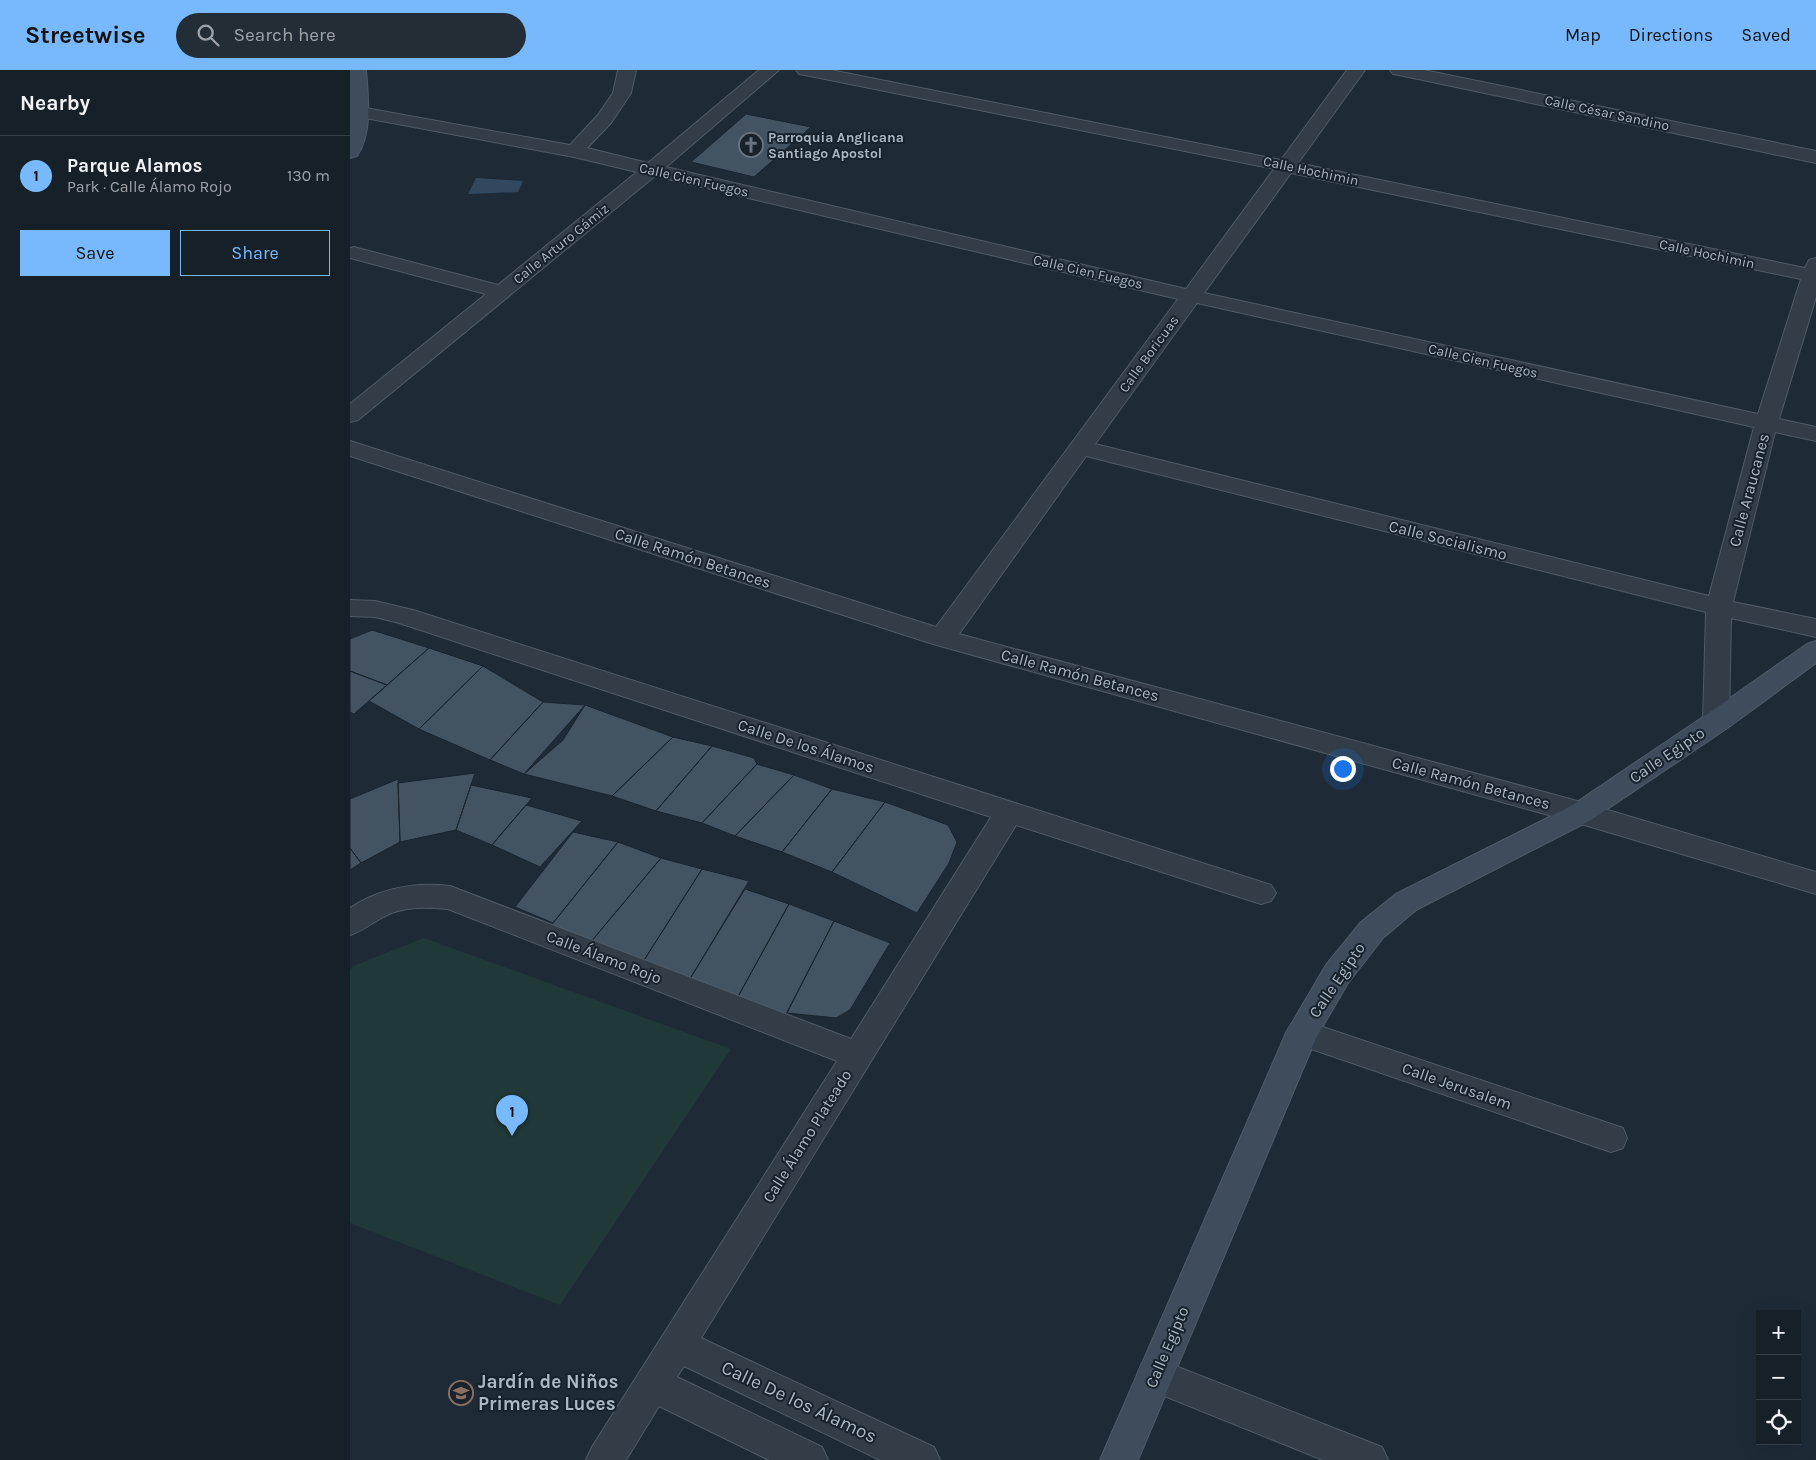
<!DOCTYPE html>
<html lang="en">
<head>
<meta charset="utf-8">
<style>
  body { margin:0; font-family:Karla,sans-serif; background:#232d35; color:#f1f3f6 }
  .controls { position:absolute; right:15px; bottom:15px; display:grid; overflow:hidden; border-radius:0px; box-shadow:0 5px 20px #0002 }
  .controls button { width:45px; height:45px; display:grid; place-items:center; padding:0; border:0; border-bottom:1px solid #353e46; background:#162029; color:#f1f3f6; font:25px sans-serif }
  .you { position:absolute; left:992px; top:698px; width:18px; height:18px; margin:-12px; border:4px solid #fff; border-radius:50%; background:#1a73e8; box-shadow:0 0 0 8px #1a73e833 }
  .badge { display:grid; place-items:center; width:32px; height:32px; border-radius:50%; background:#78b9fe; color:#111; font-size:16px; font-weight:700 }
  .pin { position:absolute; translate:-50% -41px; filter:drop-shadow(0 1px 2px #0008) }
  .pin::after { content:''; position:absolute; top:26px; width:18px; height:15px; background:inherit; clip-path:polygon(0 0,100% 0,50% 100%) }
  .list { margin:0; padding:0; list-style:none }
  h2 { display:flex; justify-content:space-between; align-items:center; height:65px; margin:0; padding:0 20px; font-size:21px }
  h2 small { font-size:16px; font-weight:400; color:#9ea3a8 }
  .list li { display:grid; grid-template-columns:32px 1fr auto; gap:15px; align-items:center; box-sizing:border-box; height:80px; padding:0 20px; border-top:1px solid #353e46 }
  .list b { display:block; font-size:19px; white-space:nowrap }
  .list p { margin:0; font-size:16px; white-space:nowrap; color:#9ea3a8 }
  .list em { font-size:16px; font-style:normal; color:#9ea3a8 }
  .actions { display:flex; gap:10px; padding:15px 20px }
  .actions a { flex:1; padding:11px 0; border:1px solid #78b9fe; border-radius:0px; text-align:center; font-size:18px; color:#78b9fe }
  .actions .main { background:#78b9fe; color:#111 }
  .icon { flex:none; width:28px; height:28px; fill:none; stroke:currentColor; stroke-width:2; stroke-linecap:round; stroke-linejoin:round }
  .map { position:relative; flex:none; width:1466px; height:1390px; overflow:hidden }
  header { display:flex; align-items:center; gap:30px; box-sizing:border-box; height:70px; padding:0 25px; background:#78b9fe; color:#111 }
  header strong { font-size:24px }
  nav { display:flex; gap:28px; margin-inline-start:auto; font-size:18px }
  .search { width:350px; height:45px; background:#232d35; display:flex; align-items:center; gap:12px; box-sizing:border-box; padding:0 18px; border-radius:28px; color:#9ea3a8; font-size:19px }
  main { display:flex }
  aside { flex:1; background:#162029 }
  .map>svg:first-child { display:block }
</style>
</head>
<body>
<header>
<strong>Streetwise</strong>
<div class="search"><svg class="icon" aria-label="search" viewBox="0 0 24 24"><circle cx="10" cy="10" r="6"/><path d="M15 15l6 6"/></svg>Search here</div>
<nav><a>Map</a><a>Directions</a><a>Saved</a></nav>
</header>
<main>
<aside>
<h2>Nearby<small></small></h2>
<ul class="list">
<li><span class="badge">1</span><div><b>Parque Alamos</b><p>Park · Calle Álamo Rojo</p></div><em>130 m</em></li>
</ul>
<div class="actions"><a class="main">Save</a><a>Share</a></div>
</aside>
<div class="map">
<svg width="1466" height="1390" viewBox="0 0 1466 1390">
  <rect width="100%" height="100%" fill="#1e2b37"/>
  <path fill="#203838" d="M74,868L381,979L210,1235L0,1153V900L3,896Z"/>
  <path fill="#30495f" d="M126,108L173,111L168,122L118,124Z"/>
  <path fill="#445361" stroke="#19242e" d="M396,44L461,57L404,107L341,92Z
    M22,560L79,578L37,615L0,601V569Z
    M79,578L133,596L69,659L19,631Z
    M133,596L193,632L140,690L69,659Z
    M0,601L37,615L4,644L0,642Z
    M193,632L235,635L174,704L140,690Z
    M235,635L323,667L262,726L174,704L213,670Z
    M323,667L362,676L306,741L262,726Z
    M362,676L404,688L407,694L352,753L306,741Z
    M407,694L444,705L385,766L352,753Z
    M125,703L106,760L50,772L48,713Z
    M444,705L482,719L432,782L385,766Z
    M48,709L50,772L11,793L0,778V729Z
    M121,715L182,728L142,775L106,760Z
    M482,719L535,732L482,802L432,782Z
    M535,732L598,755L607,772L599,793L567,843L482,802Z
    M176,735L232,751L190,797L142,775Z
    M223,762L268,772L203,853L165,837Z
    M268,772L311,788L240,873L199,858Z
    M0,778L11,793L0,800Z
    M311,788L352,799L291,895L240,873Z
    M352,799L399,811L338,912L291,895Z
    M395,819L439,834L385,932L338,912Z
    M439,834L484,851L433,950L385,932Z
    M484,851L540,873L500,940L486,948L437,943Z"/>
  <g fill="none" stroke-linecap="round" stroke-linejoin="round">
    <defs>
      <path id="street" d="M268,0H286L281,23L261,53L237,78L298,93L409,0H429L316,97L836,219L924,99L455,5L449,4L446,0H481L931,90L997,0H1015L948,93L1455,198L1459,190L1466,188V227L1429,349L1466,357V371L1425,362L1383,532L1466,549V567L1381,548L1379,652L1376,659L1366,662L1356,659L1353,652L1356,542L736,386L609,564L1231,732L1466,802V824L1231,754L583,574L0,386V371L586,557L828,229L305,106L8,350L0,352V334L136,224L0,188V178L4,177L148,215L287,102L224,87L10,47L4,46L1,42L4,38L10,37L220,75L248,45L263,23ZM941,103L1451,209L1408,344L854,223ZM847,233L1404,357L1359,526L745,374Z
        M1040,0H1074L1466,81V93L1049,5L1043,4Z
        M0,530L25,531L63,540L921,815L926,823L921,831L911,834L666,755L351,1268L584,1377L590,1390H530L334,1296L327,1307L472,1377L478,1390H419L309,1336L276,1390H236L242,1377L487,991L98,839C76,837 55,836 35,846C23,852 13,861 0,865V838C31,818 64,812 100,816L501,969L641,747L49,553L25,547L0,546Z
        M952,950L1273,1058L1277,1068L1273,1078L1261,1082L941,972L936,963L941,954Z
        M805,1288L1032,1377L1038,1390H973L792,1317L787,1305L792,1293Z"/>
      <path id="secondary" d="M0,0H16C18,26 23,63 7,86L0,88Z
        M1466,571V593L1376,659L1241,750L1066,840L1033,868L998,913L966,968L788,1390H750L936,963L976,895L1011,852L1046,824L1221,736L1356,645L1457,574Z"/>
    </defs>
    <use href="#street" stroke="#4f5b66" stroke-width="2"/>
    <use href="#secondary" stroke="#4f5b66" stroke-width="2"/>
    <use href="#street" fill="#323d48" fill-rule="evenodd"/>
    <use href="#secondary" fill="#3f4c5b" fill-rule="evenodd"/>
  </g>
  <defs>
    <symbol id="church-ring" viewBox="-11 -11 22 22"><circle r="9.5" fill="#17222c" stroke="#6b7280" stroke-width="1.5"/><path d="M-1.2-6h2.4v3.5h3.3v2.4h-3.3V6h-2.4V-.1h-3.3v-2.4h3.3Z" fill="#6b7280"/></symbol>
    <symbol id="school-ring" viewBox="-11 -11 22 22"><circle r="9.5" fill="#17222c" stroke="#8d6e63" stroke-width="1.5"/><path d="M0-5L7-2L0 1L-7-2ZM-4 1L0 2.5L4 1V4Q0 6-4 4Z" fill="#8d6e63"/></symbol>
  </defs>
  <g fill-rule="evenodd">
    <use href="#church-ring" x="387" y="61" width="28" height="28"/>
    <use href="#school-ring" x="97" y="1309" width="28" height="28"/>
  </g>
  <g text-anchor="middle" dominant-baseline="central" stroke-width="4" stroke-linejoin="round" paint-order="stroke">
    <g font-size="14" fill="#abb8c5" stroke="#17222c">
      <text transform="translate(1257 43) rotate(12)">Calle César Sandino</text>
      <text transform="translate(961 101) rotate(12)">Calle Hochimin</text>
      <text transform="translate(344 110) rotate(13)">Calle Cien Fuegos</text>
      <text transform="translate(211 174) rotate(-39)">Calle Arturo Gámiz</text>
      <text transform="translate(1357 184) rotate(12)">Calle Hochimin</text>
      <text transform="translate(738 202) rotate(13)">Calle Cien Fuegos</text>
      <text transform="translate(799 284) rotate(-54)">Calle Boricuas</text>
      <text transform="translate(1133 291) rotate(13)">Calle Cien Fuegos</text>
    </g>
    <g font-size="14" font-weight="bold" fill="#abb8c5" stroke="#17222c" text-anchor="start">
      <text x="418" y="67">Parroquia Anglicana<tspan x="418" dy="16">Santiago Apostol</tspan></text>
    </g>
    <g font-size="16" fill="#abb8c5" stroke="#17222c">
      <text transform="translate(1399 420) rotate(-75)">Calle Araucanes</text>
      <text transform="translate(1098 470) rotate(14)">Calle Socialismo</text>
      <text transform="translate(343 488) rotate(18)">Calle Ramón Betances</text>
      <text transform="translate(730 605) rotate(15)">Calle Ramón Betances</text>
      <text transform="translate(456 676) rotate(18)">Calle De los Álamos</text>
      <text transform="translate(1317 685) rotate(-34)">Calle Egipto</text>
      <text transform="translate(1121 713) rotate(15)">Calle Ramón Betances</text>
      <text transform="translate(254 887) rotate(21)">Calle Álamo Rojo</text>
      <text transform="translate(987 910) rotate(-56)">Calle Egipto</text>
      <text transform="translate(1107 1016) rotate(19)">Calle Jerusalem</text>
      <text transform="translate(457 1066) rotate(-58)">Calle Álamo Plateado</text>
      <text transform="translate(817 1277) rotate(-67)">Calle Egipto</text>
    </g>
    <g font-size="19" font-weight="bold" fill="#abb8c5" stroke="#17222c" text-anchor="start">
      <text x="128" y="1312">Jardín de Niños<tspan x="128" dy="22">Primeras Luces</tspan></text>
    </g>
    <g font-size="19" fill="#abb8c5" stroke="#17222c">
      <text transform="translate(449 1332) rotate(25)">Calle De los Álamos</text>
    </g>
  </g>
</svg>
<div class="controls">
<button>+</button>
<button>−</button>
<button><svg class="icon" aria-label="locate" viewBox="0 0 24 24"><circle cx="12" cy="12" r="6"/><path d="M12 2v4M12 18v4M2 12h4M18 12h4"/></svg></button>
</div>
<div class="you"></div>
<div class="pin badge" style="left:162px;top:1066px">1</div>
</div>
</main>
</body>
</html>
